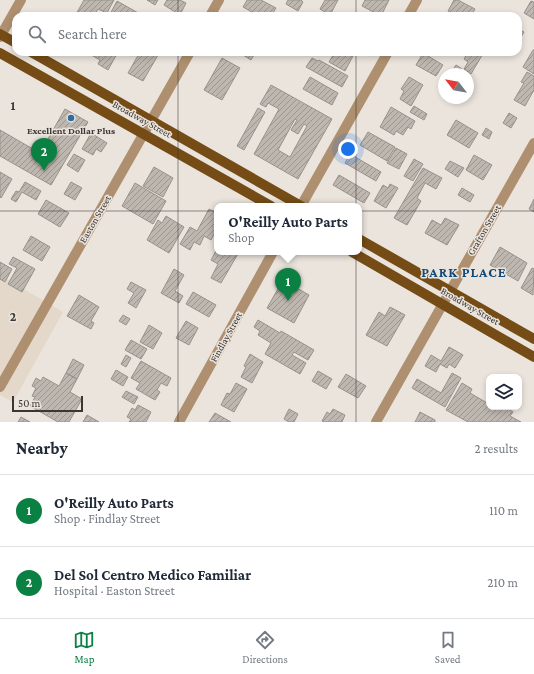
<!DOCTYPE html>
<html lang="en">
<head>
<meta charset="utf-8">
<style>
  body { margin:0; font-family:"Crimson Pro",serif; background:#f2f2f3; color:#1f2937 }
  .controls { position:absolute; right:12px; bottom:12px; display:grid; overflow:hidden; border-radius:8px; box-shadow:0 2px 6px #0003 }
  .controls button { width:36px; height:36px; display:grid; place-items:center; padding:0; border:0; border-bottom:1px solid #e0e1e3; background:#fff; color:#1f2937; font:20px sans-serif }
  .compass { position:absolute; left:438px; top:68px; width:36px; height:36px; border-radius:50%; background:#fff; box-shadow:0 2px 6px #0003; rotate:301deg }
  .scale { position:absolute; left:12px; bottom:10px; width:71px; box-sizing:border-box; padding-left:4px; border:2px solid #393633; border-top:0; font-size:11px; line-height:14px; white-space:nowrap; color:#393633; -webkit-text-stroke:3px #ebe4dd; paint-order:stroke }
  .you { position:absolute; left:348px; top:149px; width:14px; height:14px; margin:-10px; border:3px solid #fff; border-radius:50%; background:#1a73e8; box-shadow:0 0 0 6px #1a73e833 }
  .badge { display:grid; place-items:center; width:26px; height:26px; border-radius:50%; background:#0b8043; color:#fff; font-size:13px; font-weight:700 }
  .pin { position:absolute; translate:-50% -33px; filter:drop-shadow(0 1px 2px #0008) }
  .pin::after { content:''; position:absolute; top:21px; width:14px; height:12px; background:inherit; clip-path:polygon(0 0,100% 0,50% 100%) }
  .popup { position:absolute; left:214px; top:203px; width:148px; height:52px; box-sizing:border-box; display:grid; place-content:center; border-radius:8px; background:#fff; filter:drop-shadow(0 1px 3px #0005); font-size:13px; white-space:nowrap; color:#747a83 }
  .popup b { font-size:15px; color:#1f2937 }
  .popup::after { content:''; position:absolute; left:50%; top:100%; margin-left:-8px; border:8px solid transparent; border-top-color:#fff }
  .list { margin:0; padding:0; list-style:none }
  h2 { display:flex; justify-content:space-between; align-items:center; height:52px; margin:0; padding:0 16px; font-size:17px }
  h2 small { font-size:13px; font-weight:400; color:#747a83 }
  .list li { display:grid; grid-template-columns:26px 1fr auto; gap:12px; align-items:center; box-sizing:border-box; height:72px; padding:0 16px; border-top:1px solid #e0e1e3 }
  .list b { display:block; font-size:15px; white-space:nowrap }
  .list p { margin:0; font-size:13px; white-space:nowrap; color:#747a83 }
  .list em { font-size:13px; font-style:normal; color:#747a83 }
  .icon { flex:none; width:22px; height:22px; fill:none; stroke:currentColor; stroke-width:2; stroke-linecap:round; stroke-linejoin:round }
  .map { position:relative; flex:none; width:534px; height:422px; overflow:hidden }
  .search { position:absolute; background:#fff; box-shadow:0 2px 6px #0003; left:12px; right:12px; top:12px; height:44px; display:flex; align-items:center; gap:10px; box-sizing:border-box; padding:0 14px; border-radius:12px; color:#747a83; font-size:15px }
  .sheet { height:196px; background:#fff }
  nav { display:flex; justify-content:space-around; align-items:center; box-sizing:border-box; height:56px; border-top:1px solid #e0e1e3; background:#fff; font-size:11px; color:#747a83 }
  nav a { display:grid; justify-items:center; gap:2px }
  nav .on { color:#0b8043 }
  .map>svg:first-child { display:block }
</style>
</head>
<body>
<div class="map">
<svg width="534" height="422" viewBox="0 0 534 422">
  <defs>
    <pattern id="building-hatch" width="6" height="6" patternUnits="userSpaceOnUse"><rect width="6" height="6" fill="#beb7b0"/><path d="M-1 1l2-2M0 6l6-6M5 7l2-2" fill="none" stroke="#9b9690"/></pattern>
  </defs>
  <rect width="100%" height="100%" fill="#ebe4dd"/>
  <path fill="#e4d8cb" d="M0,275L63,312L13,402L0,395Z"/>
  <path fill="url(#building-hatch)" stroke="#99928c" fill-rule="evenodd" d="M84,0H114L107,13L98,9L94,16H75Z
    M147,0H158L155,5Z
    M167,0H180L186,3L180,15L164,5Z
    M247,0H261L276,8L271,16H259L243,7Z
    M288,0H301L303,2L298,11L286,4Z
    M325,0H338L330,15L320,9Z
    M365,0H389L381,16L362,6Z
    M454,0H458L475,9L471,16H457L448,11Z
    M117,1L140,14L139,16H109Z
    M531,1L534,2V19L524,13Z
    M518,29L524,32L518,42Z
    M533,50H534V74L523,67Z
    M89,52H118L108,70L98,64L100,60L88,53Z
    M140,52H154L158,55L143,81L128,73Z
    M241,52H254L255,53L251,60L240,53Z
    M335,52H347L353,56L345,71L329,62Z
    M468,52H484L471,74L464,69L468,62L464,59Z
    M423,53L443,65L436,76L416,65Z
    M222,58L240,68L222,100L204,90Z
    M312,58L318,61L319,60L348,76L342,87L306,67Z
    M456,65L462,69L459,74L452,72Z
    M527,72L534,76V90L525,106L514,100L524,83L521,82Z
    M310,77L338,93L332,105L303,89Z
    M409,77L423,85L411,106L400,99L404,91L401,89Z
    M271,85L332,119L298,179L254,154L279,109L268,103L266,107L260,104ZM295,119L297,120L291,130L298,134L304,124L307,126L290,157L278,150Z
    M414,106L427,114L424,120L410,112Z
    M391,107L415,121L411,129L408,127L403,135L396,131L394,135L380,127Z
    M258,108L265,112L244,150L237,146Z
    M65,109L88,122L51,185L0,156V130L40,153Z
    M509,113L517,118L511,128L503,123Z
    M456,120L478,133L469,148L447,135Z
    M486,128L492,132L489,139L482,135Z
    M368,132L395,147L387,161L360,145Z
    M91,133L107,143L101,152L96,149L93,155L82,149Z
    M396,148L407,154L399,169L387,163Z
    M74,154L85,160L78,172L67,165Z
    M350,154L381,172L376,181L345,163Z
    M474,155L492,165L483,180L466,170Z
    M414,159L423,164L413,181L404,176Z
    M450,161L464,168L458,177L445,169Z
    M154,167L173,178L163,197L143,186Z
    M423,168L442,178L436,189L425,183L417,198L421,201L407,225L394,218Z
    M0,172L12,179L1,198L0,197Z
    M339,175L370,193L364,203L333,185Z
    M25,182L41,191L36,200L22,192L16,202L11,199L16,191L19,192Z
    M71,182L82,188L75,200L64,194Z
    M135,183L166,201L153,224L122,206Z
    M390,184L398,188L386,208L374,201L383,185L388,188Z
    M462,188L474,195L470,202L458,195Z
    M534,199V212L529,209Z
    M46,200L69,213L60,227L38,214Z
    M209,209L217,213V229L211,240L204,236L200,245L194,242L190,250L180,244L190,227L197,231Z
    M166,216L184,227L169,253L147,240L158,220L162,223Z
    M445,218L459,225L447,245L425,233L432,220L441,225Z
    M31,236L50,247L42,261L23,250Z
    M500,247L527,263L518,281L490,265Z
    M217,249V252H239L221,283L211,278L218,264L211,260Z
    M13,257L35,269L22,292L8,284L17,268L9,264Z
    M0,262L12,269L5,282L0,279Z
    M532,268L534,269L533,295L521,288Z
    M174,269L184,275L175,291L183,296L179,303L161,293Z
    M283,280L309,295L294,323L267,308Z
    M131,282L146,290L136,308L128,303L134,293L127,289Z
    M193,292L216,305L209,317L186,304Z
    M79,295L99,307L91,321L94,323L91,329L67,316Z
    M390,307L405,315L387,346L366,335L379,312L385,316Z
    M123,315L130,319L126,325L119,321Z
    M258,320L280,333L281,331L314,350L308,360L294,352L292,355L306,363L300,374L265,354L271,343L258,335L260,331L254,327Z
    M186,321L198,328L189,345L176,338Z
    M149,325L162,333L153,349L140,342Z
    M131,340L147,349L141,359L125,350Z
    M449,347L463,355L455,368L449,364L447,368L440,364L436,372L425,366L431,355L441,361Z
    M250,354L263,362L252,383L241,377L246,367L244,366Z
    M126,355L131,358L126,367L121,364Z
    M73,359L84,365L77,379L66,373Z
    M141,361L171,378L167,386L161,383L157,390L160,392L155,400L136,389L140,383L131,378Z
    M116,370L128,377L123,386L111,379Z
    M318,371L332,379L326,389L312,381Z
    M66,373L77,379L70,392L82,399L69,422H58L30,406L35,397L32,396L36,388L32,386L36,378L41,381L43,377L59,386Z
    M452,373L461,378L445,407L412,388L417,379L441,393Z
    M346,374L366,386L358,398L338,387Z
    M236,383L247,389L234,412L221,405L227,393L230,394Z
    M462,383L472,389L470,393L489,404V407H505L513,412L510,416L521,422H468L446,410Z
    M126,391L138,397L134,404L122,397Z
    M138,405L151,412L146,422H129L131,419L127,417L132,408L135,410Z
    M289,409L298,414L294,422H289L284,419Z
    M333,409L345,415L342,422H324L322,421L327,412L330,414Z
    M420,412L435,420V422H415Z
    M215,413L231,422H209Z
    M87,415L99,422H83Z
    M21,417L30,422H18Z"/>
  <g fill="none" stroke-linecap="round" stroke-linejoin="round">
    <path stroke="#ae9070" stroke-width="10" d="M210,16L219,0
      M408,16L417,0
      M0,37L21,0
      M301,206L388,52
      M0,387L190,52
      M179,422L273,252
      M376,422L534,143"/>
    <path stroke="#754c16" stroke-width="10" d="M0,34L16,43
      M31,52L301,206
      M0,53L271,206
      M359,239L534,339
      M352,252L534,357"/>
  </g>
  <path fill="none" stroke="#393633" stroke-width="1" stroke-opacity="0.55" d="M178,0V16M356,0V16M178,52V422M356,52V422M0,211H534"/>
  <circle fill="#306ca4" stroke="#ebe4dd" stroke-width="1.5" cx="71" cy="118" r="4"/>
  <g text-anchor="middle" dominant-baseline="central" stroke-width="3" stroke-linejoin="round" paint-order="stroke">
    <g font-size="10" fill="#393633" stroke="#ebe4dd">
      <text transform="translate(142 119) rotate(29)">Broadway Street</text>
      <text transform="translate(95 219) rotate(-60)">Easton Street</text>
      <text transform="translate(484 230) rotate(-60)">Grafton Street</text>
      <text transform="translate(470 306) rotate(30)">Broadway Street</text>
      <text transform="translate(226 337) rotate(-61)">Findlay Street</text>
    </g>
    <g font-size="10" font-weight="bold" fill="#393633" stroke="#ebe4dd">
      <text x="71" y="130">Excellent Dollar Plus</text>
    </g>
    <g font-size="14" font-weight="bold" letter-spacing="1" fill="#0f4a7a" stroke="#ebe4dd">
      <text x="464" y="272">PARK PLACE</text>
    </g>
  </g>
  <g font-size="13" text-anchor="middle" font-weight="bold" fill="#393633" stroke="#ebe4dd" stroke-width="3" stroke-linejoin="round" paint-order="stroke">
    <text x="13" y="110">1</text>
    <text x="13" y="321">2</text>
  </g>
</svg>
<div class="controls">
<button><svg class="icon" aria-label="layers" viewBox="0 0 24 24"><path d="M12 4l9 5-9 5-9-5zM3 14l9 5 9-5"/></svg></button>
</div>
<svg class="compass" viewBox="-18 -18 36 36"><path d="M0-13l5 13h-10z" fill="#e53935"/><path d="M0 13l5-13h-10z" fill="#747a83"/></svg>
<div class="scale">50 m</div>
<div class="you"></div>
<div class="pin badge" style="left:288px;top:301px">1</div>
<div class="popup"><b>O'Reilly Auto Parts</b>Shop</div>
<div class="pin badge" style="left:44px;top:171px">2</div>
<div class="search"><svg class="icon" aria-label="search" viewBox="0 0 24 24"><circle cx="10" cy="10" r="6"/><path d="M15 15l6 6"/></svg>Search here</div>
</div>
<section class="sheet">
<h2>Nearby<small>2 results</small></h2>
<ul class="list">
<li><span class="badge">1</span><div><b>O'Reilly Auto Parts</b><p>Shop · Findlay Street</p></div><em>110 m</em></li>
<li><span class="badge">2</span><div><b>Del Sol Centro Medico Familiar</b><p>Hospital · Easton Street</p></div><em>210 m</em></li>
</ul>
</section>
<nav>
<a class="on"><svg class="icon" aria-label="map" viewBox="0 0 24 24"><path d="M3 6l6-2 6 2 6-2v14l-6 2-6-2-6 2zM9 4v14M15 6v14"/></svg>Map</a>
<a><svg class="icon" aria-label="directions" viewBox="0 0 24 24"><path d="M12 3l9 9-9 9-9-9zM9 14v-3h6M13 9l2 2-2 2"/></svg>Directions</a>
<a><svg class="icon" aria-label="saved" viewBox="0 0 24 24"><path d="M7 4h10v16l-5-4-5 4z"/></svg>Saved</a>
</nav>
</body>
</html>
